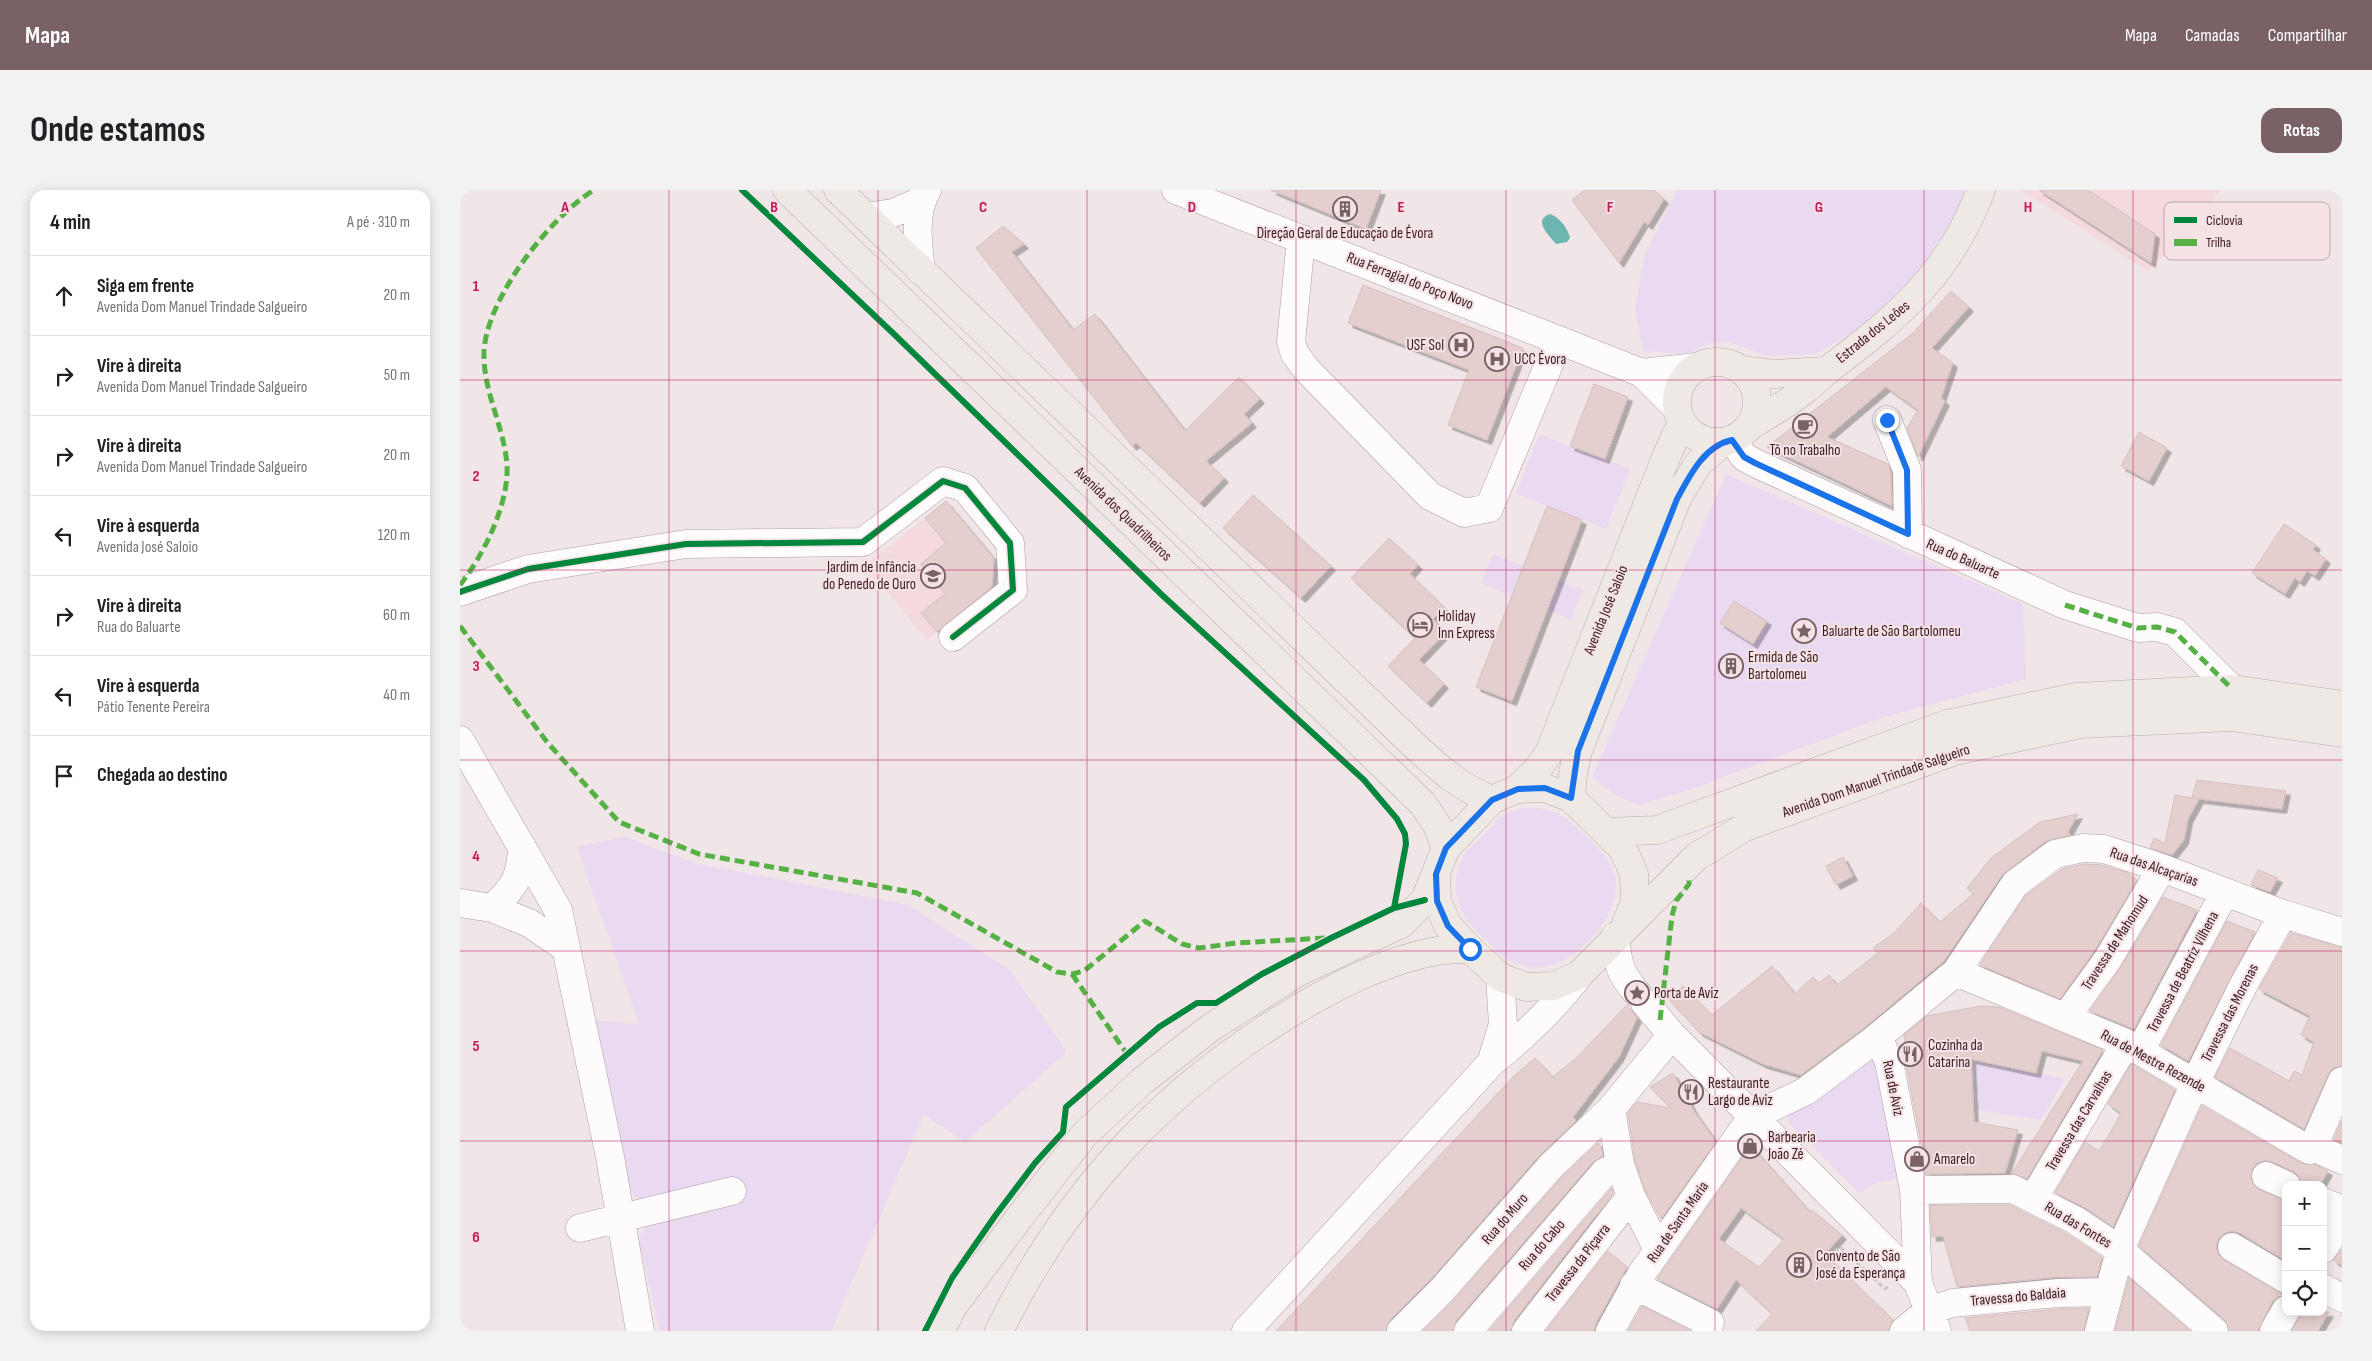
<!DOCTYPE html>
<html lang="pt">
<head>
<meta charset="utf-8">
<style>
  body { margin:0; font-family:"Sofia Sans Condensed",sans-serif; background:#f2f2f2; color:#202124 }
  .controls { position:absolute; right:15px; bottom:15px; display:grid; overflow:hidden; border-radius:10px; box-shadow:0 2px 12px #0003 }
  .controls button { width:45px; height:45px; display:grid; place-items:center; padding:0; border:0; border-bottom:1px solid #e0e0e0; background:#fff; color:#202124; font:25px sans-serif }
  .stop { position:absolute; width:15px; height:15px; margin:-11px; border:4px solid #1a73e8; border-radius:50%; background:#fff }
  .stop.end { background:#1a73e8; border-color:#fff; box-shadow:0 1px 5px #0008 }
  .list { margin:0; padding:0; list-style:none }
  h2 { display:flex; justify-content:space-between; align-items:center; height:65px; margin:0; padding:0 20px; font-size:21px }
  h2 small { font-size:16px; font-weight:400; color:#757577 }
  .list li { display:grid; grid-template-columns:32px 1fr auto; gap:15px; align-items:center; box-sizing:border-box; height:80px; padding:0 20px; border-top:1px solid #e0e0e0 }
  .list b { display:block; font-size:19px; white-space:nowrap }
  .list p { margin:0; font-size:16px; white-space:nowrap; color:#757577 }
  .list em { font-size:16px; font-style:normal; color:#757577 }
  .icon { flex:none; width:28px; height:28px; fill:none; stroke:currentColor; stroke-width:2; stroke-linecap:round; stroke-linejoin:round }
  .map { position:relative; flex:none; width:1882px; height:1141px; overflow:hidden; border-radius:15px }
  header { display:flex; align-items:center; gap:30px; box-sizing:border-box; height:70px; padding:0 25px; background:#796166; color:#fff }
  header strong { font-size:24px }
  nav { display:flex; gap:28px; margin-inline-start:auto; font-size:18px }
  .intro { display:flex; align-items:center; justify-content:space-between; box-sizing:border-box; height:120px; padding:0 30px }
  h1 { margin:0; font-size:35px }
  .button { padding:12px 22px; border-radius:15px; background:#796166; color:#fff; font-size:18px; font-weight:700 }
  main { display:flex; gap:30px; padding:0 30px }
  aside { flex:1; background:#fff; border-radius:15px; box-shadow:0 2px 12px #0003 }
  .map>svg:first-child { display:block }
</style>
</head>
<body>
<header>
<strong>Mapa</strong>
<nav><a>Mapa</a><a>Camadas</a><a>Compartilhar</a></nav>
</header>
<div class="intro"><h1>Onde estamos</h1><a class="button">Rotas</a></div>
<main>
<aside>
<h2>4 min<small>A pé · 310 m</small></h2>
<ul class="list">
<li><svg class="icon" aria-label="ahead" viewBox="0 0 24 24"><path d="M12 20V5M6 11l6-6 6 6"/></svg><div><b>Siga em frente</b><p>Avenida Dom Manuel Trindade Salgueiro</p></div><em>20 m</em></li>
<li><svg class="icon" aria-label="right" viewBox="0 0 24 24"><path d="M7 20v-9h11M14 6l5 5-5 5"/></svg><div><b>Vire à direita</b><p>Avenida Dom Manuel Trindade Salgueiro</p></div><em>50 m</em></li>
<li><svg class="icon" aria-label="right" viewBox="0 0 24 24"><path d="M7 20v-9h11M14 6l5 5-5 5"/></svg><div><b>Vire à direita</b><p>Avenida Dom Manuel Trindade Salgueiro</p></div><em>20 m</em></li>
<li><svg class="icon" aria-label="left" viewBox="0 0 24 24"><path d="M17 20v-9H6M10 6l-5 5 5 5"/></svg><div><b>Vire à esquerda</b><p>Avenida José Saloio</p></div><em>120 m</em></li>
<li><svg class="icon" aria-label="right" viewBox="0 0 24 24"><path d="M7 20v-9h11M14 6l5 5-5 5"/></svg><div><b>Vire à direita</b><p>Rua do Baluarte</p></div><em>60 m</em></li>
<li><svg class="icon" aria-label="left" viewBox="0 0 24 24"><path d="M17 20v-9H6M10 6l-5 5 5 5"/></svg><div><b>Vire à esquerda</b><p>Pátio Tenente Pereira</p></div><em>40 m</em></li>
<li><svg class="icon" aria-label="arrive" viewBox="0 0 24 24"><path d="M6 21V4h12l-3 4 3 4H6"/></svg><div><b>Chegada ao destino</b></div></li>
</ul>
</aside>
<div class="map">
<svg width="1882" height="1141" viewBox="0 0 1882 1141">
  <defs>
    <filter id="shadow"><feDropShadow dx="4.5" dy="4.5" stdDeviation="0" flood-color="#0004"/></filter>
  </defs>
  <rect width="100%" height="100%" fill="#f0e6e8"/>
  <path fill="#f4dade" d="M1561,0H1761L1689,82Z
    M486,311L534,368L532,397L467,450L405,375Z"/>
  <path fill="#e9d9f1" d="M1217,0H1504L1499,20L1454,89L1415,129L1356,164L1306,166L1270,152L1251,153L1225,164L1183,161L1175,119L1184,67Z
    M1079,244L1170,279L1146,339L1056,304Z
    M1266,284L1563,414L1566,489L1424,527L1226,601L1178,615L1152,603L1132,587Z
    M1033,364L1123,400L1111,430L1021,393Z
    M1061,618C1094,617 1100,622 1124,644C1137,657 1150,668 1155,686C1165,727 1108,785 1067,777C1045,773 1029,753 1014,738C995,719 989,689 1004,665C1009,658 1018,650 1025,644C1030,639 1035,632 1040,627C1046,623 1055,621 1061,618Z
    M164,647L239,674L448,715L550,780L607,862L505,952L464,924L371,1141H200L179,1050L186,1034L181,1010L168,1001L129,830L179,834L117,657Z
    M1402,868L1415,871L1438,989L1415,993L1399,1003L1329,933L1327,925Z
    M1514,871L1605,889L1581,930L1517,920Z"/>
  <path fill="#6db5b0" d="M1090,24C1099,27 1108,38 1110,48L1107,52L1096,54C1089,45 1072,30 1090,24Z"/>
  <path fill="#e4cfce" stroke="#d4c0bf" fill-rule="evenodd" filter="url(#shadow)" d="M811,0H921L906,39Z
    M1125,0H1194L1204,9L1188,35L1184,32L1159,73L1112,10Z
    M1579,0H1628L1695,44L1691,73Z
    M543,36L564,54L552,62L613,140L635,124L725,241L779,187L800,209L784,224L792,233L746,271L764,288L740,313L676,253L672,256L516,58Z
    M903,95L1063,158L1027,250L988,235L1009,180L888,133Z
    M1491,101L1509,117L1472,158L1493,173L1481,208L1485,211L1458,267L1447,238L1458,220L1426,197L1367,247L1428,274L1431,283L1432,316L1307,257L1453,143Z
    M1134,194L1168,207L1145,269L1110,256Z
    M1679,242L1707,258L1689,291L1661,276Z
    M793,305L871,376L841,408L763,338Z
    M486,311L534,368L532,397L477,442L461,423L485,404L461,374L486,353L465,328Z
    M1087,316L1122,330L1052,511L1016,497Z
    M1824,334L1856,355L1853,360L1866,369L1855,386L1847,381L1840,392L1835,388L1825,404L1792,383Z
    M929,348L958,375L950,384L984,417L973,429L986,442L959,470L984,494L967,513L928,476L955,448L891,388Z
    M1274,411L1307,431L1293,454L1260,433Z
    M1737,590L1826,601L1822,619L1732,608Z
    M1715,605L1739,609L1728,629L1724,650L1712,665L1690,658L1694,648L1705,653Z
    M1618,624L1608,642L1611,645L1586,651L1542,685L1484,771L1404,838L1341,885L1303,874L1239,842L1209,810L1223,796L1252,825L1312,776L1335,804L1353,787L1359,793L1369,785L1377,795L1418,763L1413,758L1434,743L1461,713L1480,732L1513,704L1507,698L1531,668L1580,632Z
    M1383,667L1393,686L1376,695L1366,676Z
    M1624,674L1641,675L1668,683L1677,690L1635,760L1600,809L1520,775L1566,705L1602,679Z
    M1798,680L1818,688L1810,702L1791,695Z
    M1703,707L1737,720L1674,839L1630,821L1661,777Z
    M1767,731L1795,742L1728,871L1701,855Z
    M1831,743L1882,757V876L1873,878L1868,885L1844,939L1755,887L1770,858L1829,891L1834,881L1842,885L1854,852L1841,845L1850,826L1799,799Z
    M1167,815L1177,828L1159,867L1113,927L1116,931L1079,966L971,1089L930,1130L926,1141H816L1055,885L1075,868L1093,887L1115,869Z
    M1521,816L1539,817L1643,860L1567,989L1552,983L1623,871L1582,861L1576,883L1511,869L1514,932L1558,940L1545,983L1467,984L1447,880L1444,845L1467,826Z
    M1671,874L1715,900L1653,1037L1624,1017L1595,1003L1625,952L1639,961L1651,941L1661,923L1648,914Z
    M1213,883L1234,921L1256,952L1201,1029L1185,1000L1175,971L1168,923L1177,912L1211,918L1190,897Z
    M1742,916L1841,973L1854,974L1868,981L1860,995H1841L1839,986L1833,981L1812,972L1804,971L1797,973L1792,979L1791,988L1794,995L1800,1000L1826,1010V1071L1780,1043L1772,1041L1765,1043L1758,1049L1756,1057L1758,1064L1764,1070L1818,1102L1825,1105L1818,1107L1812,1112L1798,1141H1769L1764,1129L1679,1056Z
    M1882,930V953L1874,949Z
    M1138,953L1141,956L1143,966L1133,972L996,1131L993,1141H963L994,1110L1102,987Z
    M1291,955L1350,1022L1352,1020L1382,1045L1365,1064L1433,1130L1429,1141H1296L1312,1124L1276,1090L1257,1119L1197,1089ZM1281,1018L1324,1049L1299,1077L1259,1049Z
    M1152,998L1153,1003L1054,1131L1051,1141H1029Z
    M1470,1015H1549L1607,1044L1642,1067L1637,1087H1597L1497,1097L1483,1046L1472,1047Z
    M1882,1059V1075L1873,1070Z
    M1148,1061L1167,1077L1136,1133L1134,1141H1086Z
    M1669,1088L1730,1141H1655Z
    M1182,1116L1231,1141H1168Z
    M1629,1118L1624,1141H1510L1505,1128L1599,1119Z
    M1841,1122H1869L1858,1141H1832Z"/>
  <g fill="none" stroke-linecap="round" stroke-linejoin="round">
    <defs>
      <path id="minor" d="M716,0L1182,183L1217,218
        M406,27L433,23L461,11
        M841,49L831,152L835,164L846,179L970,306L1004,323L1029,318L1099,150
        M461,81C458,54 453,24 467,0
        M1182,183L1237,177
        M1427,230L1447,280L1448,344
        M1273,250L1284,267L1295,273L1605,415L1678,438L1697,437L1715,442L1772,499
        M0,402L68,379L226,354L403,352L483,291L505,298L550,353L553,400L493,447
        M0,550L98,720L150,967L180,1141
        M0,713L32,718L69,733L106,758
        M32,718C54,698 61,688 62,657
        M1155,747C1158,775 1159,782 1177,803
        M1496,782L1666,853L1849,960L1853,957L1882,970
        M1185,813L1212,845L1458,1093
        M1606,827L1648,769L1702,678
        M1414,850L1423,858L1429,872L1454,1000L1458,1093L1477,1141
        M1680,861L1765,702
        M1031,873L1043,834L1040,787
        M1151,919L1160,975L1171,1006L1198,1060
        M1292,927L1346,901L1414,850L1496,782L1555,694L1595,664L1623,658L1644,659L1702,678L1823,724L1882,742
        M1853,957L1882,891
        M1806,986L1826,995
        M1454,1000L1553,999L1615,1030L1660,1060L1754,1141
        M1573,1009L1666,853
        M1863,1012L1882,1020
        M120,1038L272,1001
        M1772,1057L1826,1089
        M1863,1059L1882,1030
        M1174,1095L1250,1133L1246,1141
        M1863,1098L1882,1108
        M786,1141L1031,873C1063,847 1094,819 1119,785
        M941,1141L982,1100L1091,976L1151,919L1212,845
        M1008,1141L1145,982L1160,975
        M1066,1141L1171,1006
        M1150,1141L1182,1083L1292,927
        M1444,1141L1468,1121L1493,1113L1598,1103L1649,1102
        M1639,1141L1660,1060L1735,893L1784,794L1823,724
        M1814,1141L1826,1120"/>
      <path id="major" d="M327,0L963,614L977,635L986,658
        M378,0L956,557C982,581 1000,597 1032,610
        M1217 212a40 40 0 1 1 80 0a40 40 0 1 1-80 0Z
        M1282,180L1314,184L1365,181
        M1289,237C1308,224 1329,213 1346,199C1354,193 1361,185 1369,179C1439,126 1489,85 1521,0
        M1057,599L1077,580L1089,563L1207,265L1222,232
        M1111,608L1113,583L1118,561L1217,309L1237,275L1263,252
        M1146,642L1197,640L1487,534L1616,507L1772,499L1882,515
        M976,684L977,711L988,736L1010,759L1040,787L1066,797L1093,796L1119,785L1236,667L1285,637L1495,561L1620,534L1771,527L1882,543
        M481,1141L492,1118L559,1028L624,945L681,892L750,838L840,781L941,734L965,710L986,658L1032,610L1057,599L1085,598L1111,608L1163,659L1174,684L1175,712L1165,736
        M539,1141C604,1009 694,909 818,831C865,801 921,771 977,761C988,759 999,759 1010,759"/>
    </defs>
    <use href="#minor" stroke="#af9ca0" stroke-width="29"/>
    <use href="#major" stroke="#b8aba5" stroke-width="29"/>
    <path stroke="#cec7c8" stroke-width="3" stroke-dasharray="5 2.5" stroke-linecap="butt" d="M1369,1067L1380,1057L1425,1099L1428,1096"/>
    <use href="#minor" stroke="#fdfbfc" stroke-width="28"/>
    <use href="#major" stroke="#efe9e5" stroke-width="28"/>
    <path stroke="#56b145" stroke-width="5" stroke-dasharray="10 5" stroke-linecap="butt" d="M0,395C25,363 53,307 46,266C41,231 23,199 24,162C26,109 90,27 134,0
      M1605,415L1678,438L1697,437L1715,442L1772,499
      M0,436L87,552L159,632L239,664L457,703L597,782L612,784L624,781L685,731L722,754L739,758L776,753L865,748
      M612,784L667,864
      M1200,830L1212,726L1216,711L1229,694V689"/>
    <defs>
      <path id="cycleway" d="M282,0L436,146L702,405L904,590L937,629L945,644L946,654L934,718
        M0,402L68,379L226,354L403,352L483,291L505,298L550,353L553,400L493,447
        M465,1141L492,1088L535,1026L575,973L603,942L606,917L699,837L737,813H756L802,784L871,748L934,718L965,710"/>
    </defs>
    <use href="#cycleway" stroke="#f4e2e4" stroke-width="9"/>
    <use href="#cycleway" stroke="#00873e" stroke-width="6"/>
  </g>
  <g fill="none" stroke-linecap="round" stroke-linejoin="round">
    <path stroke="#1a73e8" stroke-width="6" d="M1010,759L988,736L977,711L976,684L986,658L1032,610L1058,599L1085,598L1111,608L1118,561L1217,309C1230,285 1244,256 1272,250L1284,267L1295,273L1448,344L1447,280L1427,230"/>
  </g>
  <path fill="none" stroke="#c2185b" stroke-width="1" stroke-opacity="0.55" d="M209,0V1141M418,0V1141M627,0V1141M836,0V1141M1046,0V1141M1255,0V1141M1464,0V1141M1673,0V1141M0,190H1882M0,380H1882M0,570H1882M0,761H1882M0,951H1882"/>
  <defs>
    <symbol id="building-ring" viewBox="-11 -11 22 22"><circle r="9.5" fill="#f4e2e4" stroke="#796166" stroke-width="1.5"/><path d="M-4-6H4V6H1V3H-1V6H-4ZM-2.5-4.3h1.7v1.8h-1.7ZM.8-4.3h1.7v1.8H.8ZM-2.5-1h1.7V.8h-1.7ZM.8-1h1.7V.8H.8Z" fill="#796166"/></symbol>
    <symbol id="hospital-ring" viewBox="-11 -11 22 22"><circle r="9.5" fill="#f4e2e4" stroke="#796166" stroke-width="1.5"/><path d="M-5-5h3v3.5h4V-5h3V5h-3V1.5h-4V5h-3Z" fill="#796166"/></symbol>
    <symbol id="cafe-ring" viewBox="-11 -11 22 22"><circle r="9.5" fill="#f4e2e4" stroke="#796166" stroke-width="1.5"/><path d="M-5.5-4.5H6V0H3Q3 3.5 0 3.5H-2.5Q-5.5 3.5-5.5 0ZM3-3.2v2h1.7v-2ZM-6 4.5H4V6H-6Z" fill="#796166"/></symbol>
    <symbol id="school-ring" viewBox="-11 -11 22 22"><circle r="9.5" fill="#f4e2e4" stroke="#796166" stroke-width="1.5"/><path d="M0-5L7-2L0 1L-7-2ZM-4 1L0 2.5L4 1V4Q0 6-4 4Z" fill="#796166"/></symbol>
    <symbol id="hotel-ring" viewBox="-11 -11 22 22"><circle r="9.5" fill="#f4e2e4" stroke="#796166" stroke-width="1.5"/><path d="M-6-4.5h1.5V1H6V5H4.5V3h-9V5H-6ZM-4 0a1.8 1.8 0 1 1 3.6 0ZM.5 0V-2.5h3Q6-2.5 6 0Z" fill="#796166"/></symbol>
    <symbol id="sight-ring" viewBox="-11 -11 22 22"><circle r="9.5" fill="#f4e2e4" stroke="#796166" stroke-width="1.5"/><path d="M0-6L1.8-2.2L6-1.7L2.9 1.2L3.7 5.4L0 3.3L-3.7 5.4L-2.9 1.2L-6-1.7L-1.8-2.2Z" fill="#796166"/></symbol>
    <symbol id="restaurant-ring" viewBox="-11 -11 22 22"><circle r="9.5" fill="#f4e2e4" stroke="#796166" stroke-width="1.5"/><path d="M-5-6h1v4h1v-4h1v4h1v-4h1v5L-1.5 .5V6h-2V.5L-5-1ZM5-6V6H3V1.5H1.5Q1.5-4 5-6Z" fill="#796166"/></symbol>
    <symbol id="shop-ring" viewBox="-11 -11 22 22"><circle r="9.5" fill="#f4e2e4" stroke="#796166" stroke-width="1.5"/><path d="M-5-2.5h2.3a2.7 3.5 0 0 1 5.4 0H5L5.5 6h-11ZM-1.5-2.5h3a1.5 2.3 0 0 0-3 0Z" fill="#796166"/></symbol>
  </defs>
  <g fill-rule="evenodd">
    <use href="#building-ring" x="871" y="5" width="28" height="28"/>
    <use href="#hospital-ring" x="987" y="141" width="28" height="28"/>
    <use href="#hospital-ring" x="1023" y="155" width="28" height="28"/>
    <use href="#cafe-ring" x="1331" y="222" width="28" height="28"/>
    <use href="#school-ring" x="459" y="372" width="28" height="28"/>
    <use href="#hotel-ring" x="946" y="421" width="28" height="28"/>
    <use href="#sight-ring" x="1330" y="427" width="28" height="28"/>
    <use href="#building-ring" x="1257" y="462" width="28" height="28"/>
    <use href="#sight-ring" x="1163" y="789" width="28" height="28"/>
    <use href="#restaurant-ring" x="1436" y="850" width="28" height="28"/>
    <use href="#restaurant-ring" x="1217" y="888" width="28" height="28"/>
    <use href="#shop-ring" x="1276" y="942" width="28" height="28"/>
    <use href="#shop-ring" x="1443" y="955" width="28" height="28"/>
    <use href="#building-ring" x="1325" y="1061" width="28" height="28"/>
  </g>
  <g text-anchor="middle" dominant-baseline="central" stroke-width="4" stroke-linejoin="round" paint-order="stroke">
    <g font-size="15" fill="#391920" stroke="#f4e2e4" text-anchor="start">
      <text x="885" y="43" text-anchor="middle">Direção Geral de Educação de Évora</text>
      <text x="984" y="155" text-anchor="end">USF Sol</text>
      <text x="1054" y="169">UCC Évora</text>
      <text x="1345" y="260" text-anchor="middle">Tô no Trabalho</text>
      <text x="456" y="377" text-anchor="end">Jardim de Infância<tspan x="456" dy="17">do Penedo de Ouro</tspan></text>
      <text x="978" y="426">Holiday<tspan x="978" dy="17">Inn Express</tspan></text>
      <text x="1362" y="441">Baluarte de São Bartolomeu</text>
      <text x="1288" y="467">Ermida de São<tspan x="1288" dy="17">Bartolomeu</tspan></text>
      <text x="1194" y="803">Porta de Aviz</text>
      <text x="1468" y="855">Cozinha da<tspan x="1468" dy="17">Catarina</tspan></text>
      <text x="1248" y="893">Restaurante<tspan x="1248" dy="17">Largo de Aviz</tspan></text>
      <text x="1308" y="947">Barbearia<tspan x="1308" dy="17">João Zé</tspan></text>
      <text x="1474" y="969">Amarelo</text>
      <text x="1356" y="1066">Convento de São<tspan x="1356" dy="17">José da Esperança</tspan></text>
    </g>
    <g font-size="15" fill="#391920" stroke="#f4e2e4">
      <text transform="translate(950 91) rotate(21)">Rua Ferragial do Poço Novo</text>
      <text transform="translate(1413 142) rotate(-39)">Estrada dos Leões</text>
      <text transform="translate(663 324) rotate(44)">Avenida dos Quadrilheiros</text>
      <text transform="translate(1503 369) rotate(24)">Rua do Baluarte</text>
      <text transform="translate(1146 420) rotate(-68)">Avenida José Saloio</text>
      <text transform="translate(1416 591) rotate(-19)">Avenida Dom Manuel Trindade Salgueiro</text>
      <text transform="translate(1694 677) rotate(19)">Rua das Alcaçarias</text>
      <text transform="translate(1655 753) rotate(-57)">Travessa de Mahomud</text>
      <text transform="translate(1723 782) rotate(-62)">Travessa de Beatriz Vilhena</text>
      <text transform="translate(1770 823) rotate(-63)">Travessa das Morenas</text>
      <text transform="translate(1693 871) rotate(28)">Rua de Mestre Rezende</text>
      <text transform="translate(1433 898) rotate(78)">Rua de Aviz</text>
      <text transform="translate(1619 931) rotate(-59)">Travessa das Carvalhas</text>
      <text transform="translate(1045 1029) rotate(-49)">Rua do Muro</text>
      <text transform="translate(1218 1032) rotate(-55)">Rua de Santa Maria</text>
      <text transform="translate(1618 1035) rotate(31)">Rua das Fontes</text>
      <text transform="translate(1082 1055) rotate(-49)">Rua do Cabo</text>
      <text transform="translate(1118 1073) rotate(-52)">Travessa da Piçarra</text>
      <text transform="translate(1558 1107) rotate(-5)">Travessa do Baldaia</text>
    </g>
  </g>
  <rect x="1704" y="12" width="166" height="58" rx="8" fill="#f4e2e4" stroke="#bca6a9" stroke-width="1"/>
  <rect x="1714" y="27" width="23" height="6" fill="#00873e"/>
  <rect x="1714" y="49" width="23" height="7" fill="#56b145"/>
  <g font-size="14" fill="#391920">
    <text x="1746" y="35">Ciclovia</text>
    <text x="1746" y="57">Trilha</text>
  </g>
  <g font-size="16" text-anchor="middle" font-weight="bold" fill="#c2185b" stroke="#f4e2e4" stroke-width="4" stroke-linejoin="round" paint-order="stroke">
    <text x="105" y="22">A</text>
    <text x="314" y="22">B</text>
    <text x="523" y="22">C</text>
    <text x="732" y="22">D</text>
    <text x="941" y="22">E</text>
    <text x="1150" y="22">F</text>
    <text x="1359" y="22">G</text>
    <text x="1568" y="22">H</text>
    <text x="16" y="101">1</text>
    <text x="16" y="291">2</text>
    <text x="16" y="481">3</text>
    <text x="16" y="671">4</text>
    <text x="16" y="861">5</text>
    <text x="16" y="1052">6</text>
  </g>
</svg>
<div class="controls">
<button>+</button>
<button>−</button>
<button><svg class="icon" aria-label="locate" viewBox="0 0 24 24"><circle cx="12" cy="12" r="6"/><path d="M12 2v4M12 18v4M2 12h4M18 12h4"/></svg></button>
</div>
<div class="stop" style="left:1010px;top:759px"></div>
<div class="stop end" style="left:1427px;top:230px"></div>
</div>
</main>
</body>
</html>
